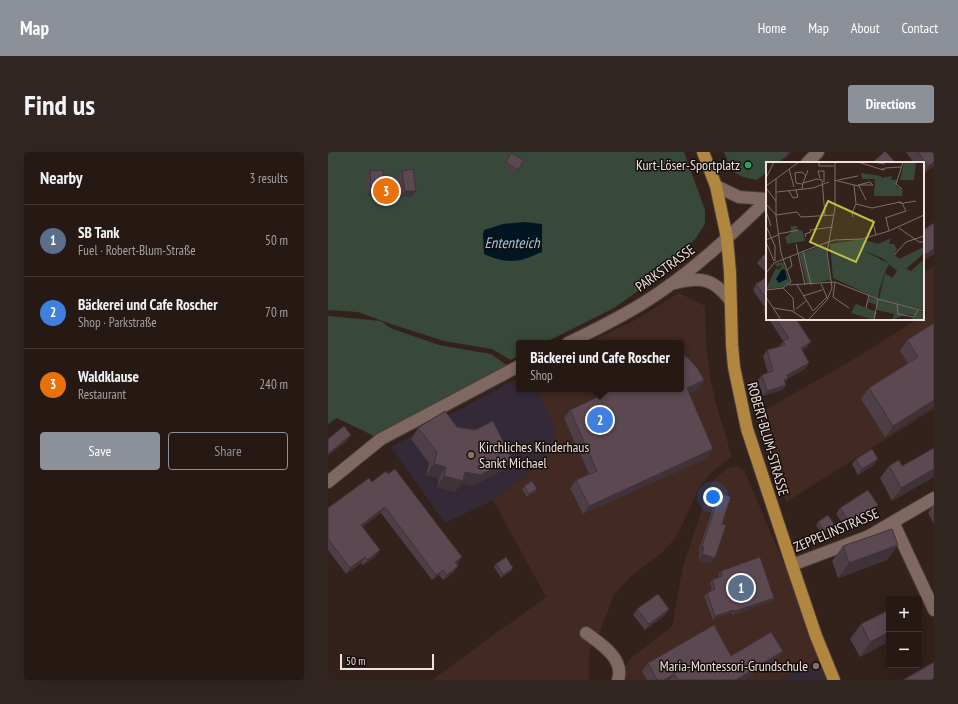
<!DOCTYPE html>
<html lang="en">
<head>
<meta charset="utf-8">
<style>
  body { margin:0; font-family:"PT Sans Narrow",sans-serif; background:#322622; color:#f1f3f6 }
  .controls { position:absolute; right:12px; bottom:12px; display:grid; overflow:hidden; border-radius:4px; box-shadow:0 4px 16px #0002 }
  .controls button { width:36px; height:36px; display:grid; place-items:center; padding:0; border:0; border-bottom:1px solid #423834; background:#261914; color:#f1f3f6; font:20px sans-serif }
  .scale { position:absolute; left:12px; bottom:10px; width:94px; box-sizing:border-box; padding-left:4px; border:2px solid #efe2dd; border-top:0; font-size:11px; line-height:14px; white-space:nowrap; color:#efe2dd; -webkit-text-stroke:3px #150d0a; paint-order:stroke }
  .you { position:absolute; left:385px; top:345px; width:14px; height:14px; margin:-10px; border:3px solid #fff; border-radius:50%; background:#1a73e8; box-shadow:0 0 0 6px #1a73e833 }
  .badge { display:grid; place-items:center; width:26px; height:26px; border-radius:50%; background:#8c9099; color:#fff; font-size:13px; font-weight:700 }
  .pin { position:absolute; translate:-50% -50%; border:2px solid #fff; box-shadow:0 1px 4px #0006 }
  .popup { position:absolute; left:188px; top:188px; width:168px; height:52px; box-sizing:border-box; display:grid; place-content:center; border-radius:4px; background:#261914; filter:drop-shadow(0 1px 3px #0005); font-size:13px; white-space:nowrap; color:#a4a0a0 }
  .popup b { font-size:15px; color:#f1f3f6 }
  .popup::after { content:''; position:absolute; left:50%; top:100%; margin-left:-8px; border:8px solid transparent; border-top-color:#261914 }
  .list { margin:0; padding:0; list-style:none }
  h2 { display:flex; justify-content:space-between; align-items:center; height:52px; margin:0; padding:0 16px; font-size:17px }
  h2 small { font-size:13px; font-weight:400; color:#a4a0a0 }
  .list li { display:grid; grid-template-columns:26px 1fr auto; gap:12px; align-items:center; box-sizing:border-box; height:72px; padding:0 16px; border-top:1px solid #423834 }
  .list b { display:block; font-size:15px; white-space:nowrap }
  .list p { margin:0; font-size:13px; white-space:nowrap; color:#a4a0a0 }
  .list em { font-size:13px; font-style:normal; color:#a4a0a0 }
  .actions { display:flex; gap:8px; padding:12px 16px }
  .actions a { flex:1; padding:9px 0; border:1px solid #8c9099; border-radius:4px; text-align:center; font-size:14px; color:#8c9099 }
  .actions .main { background:#8c9099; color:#fff }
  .map { position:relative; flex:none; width:606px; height:528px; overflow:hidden; border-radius:4px }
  header { display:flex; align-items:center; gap:24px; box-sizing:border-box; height:56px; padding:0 20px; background:#8c9099; color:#fff }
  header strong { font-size:19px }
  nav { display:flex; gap:22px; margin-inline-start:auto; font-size:14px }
  .intro { display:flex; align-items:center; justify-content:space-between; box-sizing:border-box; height:96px; padding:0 24px }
  h1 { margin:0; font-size:28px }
  .button { padding:10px 18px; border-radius:4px; background:#8c9099; color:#fff; font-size:14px; font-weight:700 }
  main { display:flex; gap:24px; padding:0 24px }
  aside { flex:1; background:#261914; border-radius:4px; box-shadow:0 4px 16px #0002 }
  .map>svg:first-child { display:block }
</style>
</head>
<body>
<header>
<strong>Map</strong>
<nav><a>Home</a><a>Map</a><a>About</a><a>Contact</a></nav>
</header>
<div class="intro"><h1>Find us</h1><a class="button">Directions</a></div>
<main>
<aside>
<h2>Nearby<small>3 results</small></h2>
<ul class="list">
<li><span class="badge" style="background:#5c6f8a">1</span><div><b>SB Tank</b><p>Fuel · Robert-Blum-Straße</p></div><em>50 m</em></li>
<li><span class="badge" style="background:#3f7fe0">2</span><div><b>Bäckerei und Cafe Roscher</b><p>Shop · Parkstraße</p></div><em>70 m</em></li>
<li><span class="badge" style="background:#e8710a">3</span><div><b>Waldklause</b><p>Restaurant</p></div><em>240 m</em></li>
</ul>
<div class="actions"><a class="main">Save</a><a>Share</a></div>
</aside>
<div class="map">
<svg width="606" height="528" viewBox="0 0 606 528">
  <rect width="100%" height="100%" fill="#33211b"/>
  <path fill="#422921" d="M606,114V257L458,350L432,261L526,207L590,167H595V164L599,161L595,154V121Z
    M351,141L377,154L378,191L382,224L387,248L404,305L385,319L372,334L349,384L336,399L302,425L285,444L272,480L261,499V528H104L218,445L165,348L214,311L228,278L208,237H353V191H260L309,167Z
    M410,314L417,320L495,503L453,528H290L301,508L344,474L355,414L382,333L388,325L400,316Z"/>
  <path fill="#342937" d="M191,225V237H208L229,277L214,311L165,348L117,371L63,295Z
    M495,503L506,528H453Z"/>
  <path fill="#38493c" d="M0,0H356L377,58V72L367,87L324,129L286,156L216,191H191V203L183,208L164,197L116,189L63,172L30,160L0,158Z
    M396,0H463L450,11H439V20L429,28C407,24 404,21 396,0Z
    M0,164L53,169L62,176L111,193L163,202L180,214L46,284L9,266L0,272Z"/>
  <path fill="#001622" d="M197,70L214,72V100C191,110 181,113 156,102L155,82L156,78L175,72Z"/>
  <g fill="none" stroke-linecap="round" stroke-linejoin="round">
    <defs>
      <path id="street" d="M479,11L490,0
        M388,34L411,45L439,47
        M347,131C373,124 386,127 402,148
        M240,191C267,178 295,164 320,148C364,120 402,84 439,48
        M0,330L53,287L191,214
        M565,370L606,458
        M464,413L541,384L606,346
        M258,481C273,492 297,507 290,528"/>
      <path id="primary" d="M375,0L388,34L399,86L402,120L404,193L406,215L419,277L464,413L488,484L506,528"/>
    </defs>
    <use href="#street" stroke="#4d3e39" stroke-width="14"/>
    <use href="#primary" stroke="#4d3e39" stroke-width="14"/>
    <use href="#street" stroke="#7e6861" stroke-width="12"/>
    <use href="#primary" stroke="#b1863f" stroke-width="12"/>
  </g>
  <path fill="#4e3e46" d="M451,0H463L457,6Z
    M578,0H606V14L595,22V11H586Z
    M183,1L190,18L188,21L176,13Z
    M42,19L55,37L51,43L39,44L38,25Z
    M74,19L84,44L73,45L70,24Z
    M439,100V122L429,111L433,106Z
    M439,125V164L435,158L437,156L425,138L428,132Z
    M441,167H468L479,195L474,198L481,211L477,217L460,226L457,230L458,233L454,238L435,244L430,228L434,223L440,221L435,204L439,198L451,195L455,189Z
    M606,171V254L557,285L533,247L541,236L580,211L572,199L579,188Z
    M376,228L370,237L361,241L385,297L379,306L255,362L242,336L248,328L261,322L236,266L242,258Z
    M129,275L177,317L144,334L133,331L127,340L109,335L111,326L98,323L101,311L83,287L90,276Z
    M606,296L564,349L552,326L561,314H574Z
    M528,307L546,313L530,323L524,312Z
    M44,330L130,411L129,412L126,420L115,428L111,423L104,428L53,361L34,375L48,404L35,413L33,411L18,422L0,398V356Z
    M196,334L209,337L207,340L199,345L194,337Z
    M392,341L394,372L383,412L370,408L372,400H370L388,347Z
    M606,352V372L600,361Z
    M550,353L546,358L518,377L508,362L512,356Z
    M490,370L504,375L494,382L488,373Z
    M570,393L559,408L510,426L504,409L515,394Z
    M168,412L185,416L183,419L173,426L166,415Z
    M393,419L446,446L444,449L405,463L404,461L385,468L376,444L379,441L384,439L382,431L384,428L391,425L390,422Z
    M309,457H341L337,463L317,478L305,463Z
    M561,458V489L532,505L522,487L533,472Z
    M455,499L449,507L416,528H319L314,519L320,511Z"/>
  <path fill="#403239" d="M460,0H463L457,6Z
    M606,10V14L595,22L600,14Z
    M55,37L51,43L39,44L43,38Z
    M77,39H88L84,44L73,45Z
    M606,97V102L595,109V104Z
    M483,190L479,195L469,202L473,196Z
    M481,211L477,217L457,228L460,227L456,232L452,233L459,223Z
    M376,228L370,237L353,244L359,236Z
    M458,233L454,238L435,244L439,239Z
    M606,248V254L557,285L565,274Z
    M23,283L19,289L0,304V302Z
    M385,297L379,306L255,362L261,354Z
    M184,307L177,317L144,334L133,331L127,340L109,335L116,324Z
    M550,307L546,313L530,323L534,317Z
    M106,312L118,315L111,326L98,323Z
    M606,317V325L564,349L573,336Z
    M209,337L207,340L199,345L201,342Z
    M550,353L546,358L518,377L522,371Z
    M57,355L53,361L29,379L33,373Z
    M506,372L504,375L494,382L496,379Z
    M570,393L559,408L510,426L521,411Z
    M374,394L376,395L372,400H370Z
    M52,398L48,404L35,413L39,408Z
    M374,402L387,406L383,412L370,408Z
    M37,405L33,411L18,422L22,416Z
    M134,405L130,411L123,416L127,410Z
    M130,414L126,420L115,428L119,423Z
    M185,416L183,419L173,426L175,423Z
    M115,418L111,423L104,428L108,423Z
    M446,446L444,449L405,463L407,459Z
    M341,457L337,463L317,478L321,472Z
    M406,458L404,461L385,468L387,464Z
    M561,480V489L532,505L542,490Z
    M455,499L449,507L416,528H408Z
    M346,522L342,528H336Z"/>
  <path fill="#5b4851" stroke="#403239" d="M556,0H558L568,11H544Z
    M590,0H606V10L600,14Z
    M183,1L196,8L190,18L178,10Z
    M85,17L88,39H77L74,19Z
    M55,18V37L43,38L42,19Z
    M606,71V97L595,104V78Z
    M439,100V112L433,106Z
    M439,125V148L428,132Z
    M448,167H468L483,190L473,196L481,211L459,223L460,227L456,228L458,233L439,239L434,223L445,219L439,198L457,193L455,189L461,186Z
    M606,171V248L565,274L541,236L590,205L579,188Z
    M353,202L360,206L370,217L376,228L359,236L385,297L261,354L248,328L269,319L242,258L286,237H353Z
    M117,259L129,275L147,278L165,269L184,307L152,323L137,320L135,329L116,324L118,315L106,312L109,300L90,276Z
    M16,274L23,283L0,302V287Z
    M606,296V317L573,336L561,314L571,308L574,314Z
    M544,297L550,307L534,317L528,307Z
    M67,317L134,405L127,410L130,414L119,423L115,418L108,423L57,355L33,373L52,398L39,408L37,405L22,416L0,387V356L41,326L44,330L58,319L60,322Z
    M204,329L209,337L201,342L196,334Z
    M540,338L550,353L522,371L512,356Z
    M392,341L403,345L394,372L398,373L387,406L374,402L376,395L374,394Z
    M500,363L506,372L496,379L490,370Z
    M564,377L570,393L521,411L515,394Z
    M178,405L185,416L175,423L168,412Z
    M432,405L446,446L407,459L406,458L387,464L379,441L387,437L384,428L394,424L393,419Z
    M330,442L341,457L321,472L309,457Z
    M561,458V480L542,490L533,472Z
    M386,473L403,504L443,480L455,499L408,528H350L346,522L336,528H329L320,511Z
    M606,510V528H575Z"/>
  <circle fill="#2e9e5b" stroke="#150d0a" stroke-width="1.5" cx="420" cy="13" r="4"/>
  <g fill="#8d6e63" stroke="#150d0a" stroke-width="1.5">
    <circle cx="143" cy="303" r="4"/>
    <circle cx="488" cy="514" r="4"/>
  </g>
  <g text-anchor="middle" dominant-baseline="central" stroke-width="3" stroke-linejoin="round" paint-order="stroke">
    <g font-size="14" fill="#efe2dd" stroke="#150d0a" text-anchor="end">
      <text x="412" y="13">Kurt-Löser-Sportplatz</text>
      <text x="151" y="295" text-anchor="start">Kirchliches Kinderhaus<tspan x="151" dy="16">Sankt Michael</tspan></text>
      <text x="480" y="514">Maria-Montessori-Grundschule</text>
    </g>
    <g font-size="14" fill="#efe2dd" stroke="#150d0a">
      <text transform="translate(337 116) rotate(-36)">PARKSTRASSE</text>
      <text transform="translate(440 287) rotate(74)">ROBERT-BLUM-STRASSE</text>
      <text transform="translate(508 378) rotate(-23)">ZEPPELINSTRASSE</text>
    </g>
    <g font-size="15" font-style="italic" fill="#91cbe8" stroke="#150d0a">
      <text x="184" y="90">Ententeich</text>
    </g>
  </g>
  <g transform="translate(438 10)">
    <rect width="158" height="158" fill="#33211b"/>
    <path d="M138,0H150L148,18H134ZM95,11L115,14L116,16L126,14L125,18H131L130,24L137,28L136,34H108L109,17H96ZM25,64H31V69L36,68L39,79L21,82L19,75L25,71ZM125,76L123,82H128L131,87L128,92L133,97L158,85V91L140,107L145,109L158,97V148L113,137L119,111L126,116L131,109L116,96L97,88L123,102L119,110L113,129L112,137L67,116L64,82L96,77L112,82ZM55,84L60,85L64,118L41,122L33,92ZM17,100L24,121L17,125L0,127L10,106L13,108L16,103L11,105L9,102ZM103,135L146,146L158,151V157L144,158L150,154L141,152L126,158L128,152L111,148V143L102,140ZM90,142L111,150L108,158L85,151Z" fill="#38493c"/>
    <path d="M16,107L19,108L21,117L13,121L10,117Z" fill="#001622"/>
    <path fill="none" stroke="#7e6e69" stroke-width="1" d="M53,0V4H68M92,0L117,8L119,7H115M107,0L119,2M119,6L135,5M23,7L28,25M0,16L8,0M54,16L52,9H58V20M68,18L88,23L90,42L86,51L87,55M72,18L92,14M37,21L42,8M36,22L30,21L29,11L36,10L40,14M88,23L93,24L100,38M92,23L104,20L107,23M92,23H107M0,24L33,0M0,26L10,39M36,27L37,21L51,17L56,18L59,53M136,27L130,22L137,0M23,29L27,36L32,35L30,28M11,30L47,26L63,20M138,41L150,39M0,42L10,53L31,50L35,55L68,53M90,42L106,46L134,40L138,42L132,40M0,49L5,64M119,56L140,49L137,43M120,56L123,69M106,57L110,73M0,64L9,84V99M133,66L153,80H158M12,72L33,68M40,75L39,72L45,70L44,68L67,65M0,78L12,73M0,80L8,99M30,82L39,123M37,89L45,123M128,93L140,80L158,74M21,108L26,104L24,95M0,111L8,101L43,87L68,78L96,77L123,69L158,53M69,120L67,135L83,146M23,123L69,120L112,137L158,149M31,123L47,149L61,135L55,122M17,126L27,136L28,149M0,128L17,126L25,120L15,91L10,54V17M37,134L56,128M0,135L15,158M131,142L132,152L148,155L152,148M8,146L26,149L40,158M100,146L103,133M30,147L40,139M42,158L61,138L66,126L61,90L69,46V0M108,158L112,137"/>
    <path fill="#bdbf43" fill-opacity="0.15" stroke="#bdbf43" stroke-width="2" d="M62,39L108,60L90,100L44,80Z"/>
    <rect width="158" height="158" fill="none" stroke="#efe2dd" stroke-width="2"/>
  </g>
</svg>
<div class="controls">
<button>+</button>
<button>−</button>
</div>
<div class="scale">50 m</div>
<div class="you"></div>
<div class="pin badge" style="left:413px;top:436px;background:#5c6f8a">1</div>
<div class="pin badge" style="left:272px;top:268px;background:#3f7fe0">2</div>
<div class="popup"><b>Bäckerei und Cafe Roscher</b>Shop</div>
<div class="pin badge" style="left:58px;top:39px;background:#e8710a">3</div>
</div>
</main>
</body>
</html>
